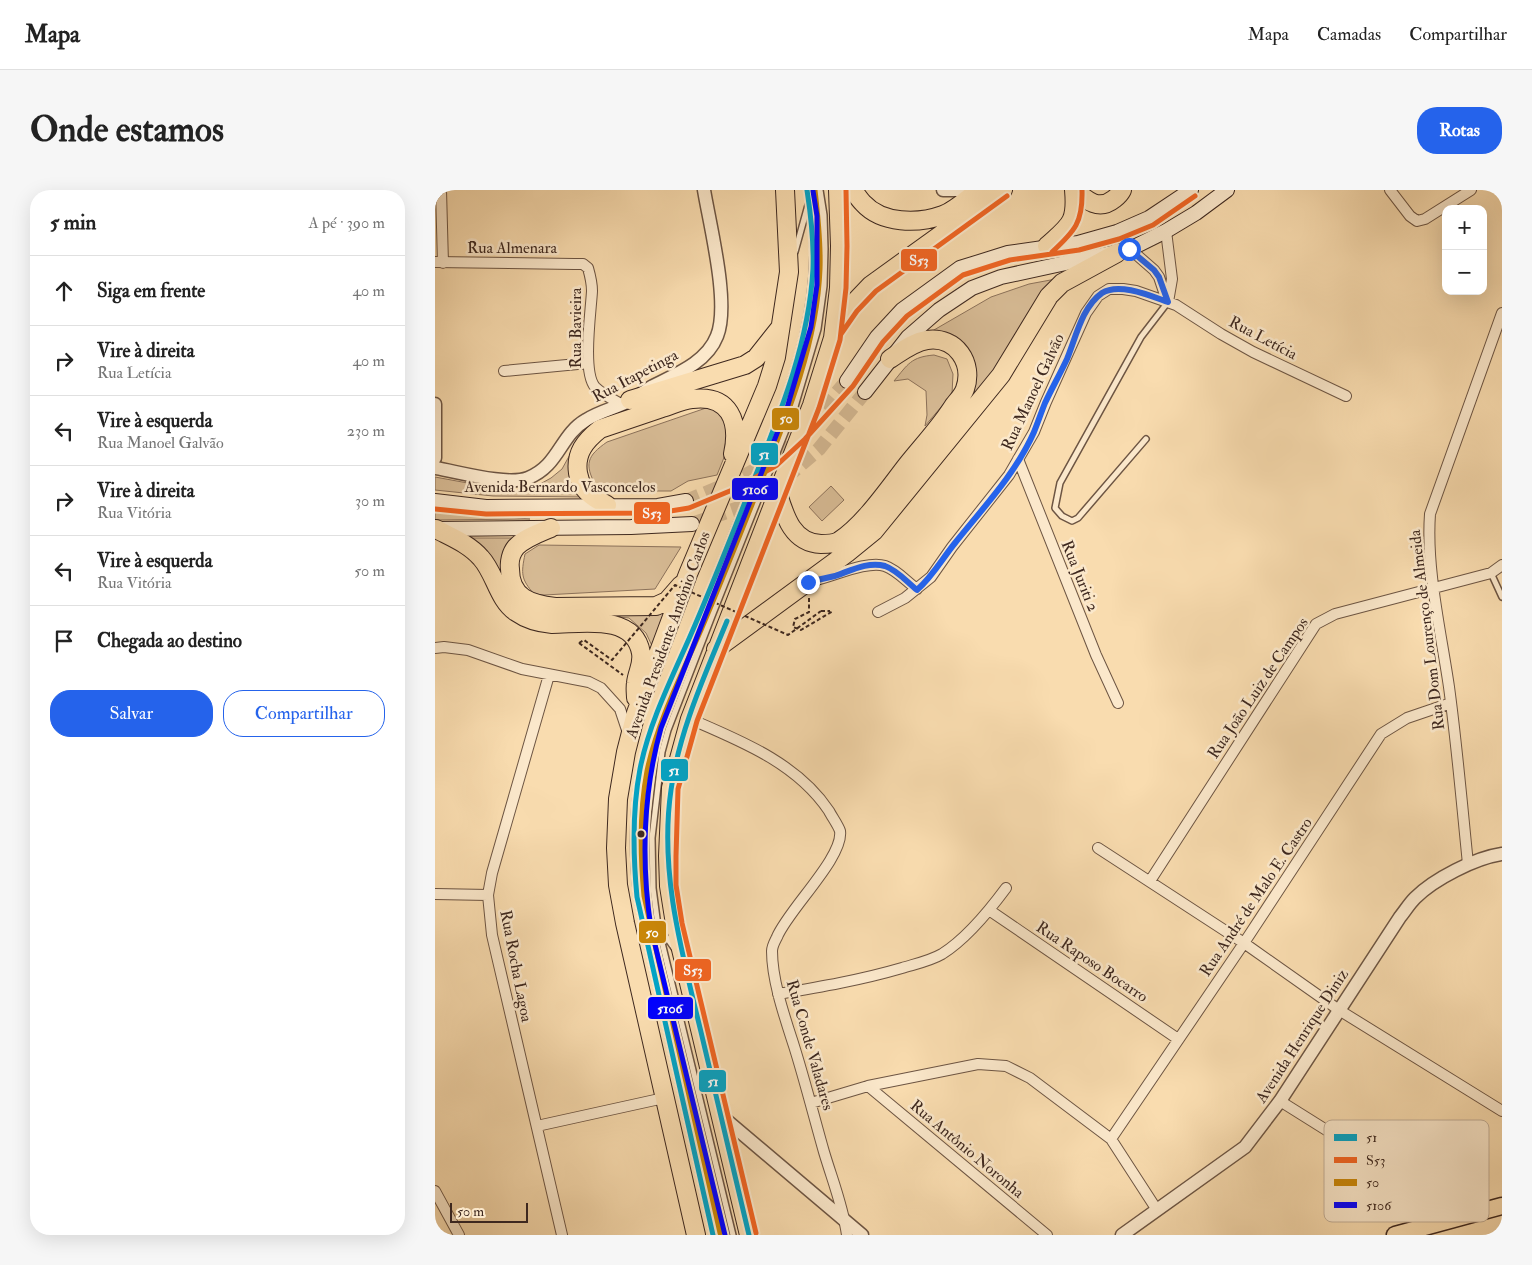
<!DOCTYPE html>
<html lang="pt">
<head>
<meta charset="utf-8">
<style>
  body { margin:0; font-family:"IM FELL Double Pica",serif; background:#f6f6f6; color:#222 }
  .controls { position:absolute; right:15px; top:15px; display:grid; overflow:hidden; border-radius:10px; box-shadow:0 5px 20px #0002 }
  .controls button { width:45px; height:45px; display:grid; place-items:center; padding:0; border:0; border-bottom:1px solid #e0e0e0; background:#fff; color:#222; font:25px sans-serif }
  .scale { position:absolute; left:15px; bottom:12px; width:78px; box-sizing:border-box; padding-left:5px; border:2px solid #3e281f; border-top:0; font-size:14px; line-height:18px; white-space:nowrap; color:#3e281f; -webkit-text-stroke:4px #fbe8cb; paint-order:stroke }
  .stop { position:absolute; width:15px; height:15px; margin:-11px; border:4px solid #2563eb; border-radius:50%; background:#fff }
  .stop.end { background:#2563eb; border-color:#fff; box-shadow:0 1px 5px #0008 }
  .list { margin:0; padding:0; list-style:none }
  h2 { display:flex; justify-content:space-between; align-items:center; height:65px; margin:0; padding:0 20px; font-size:21px }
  h2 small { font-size:16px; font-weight:400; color:#767676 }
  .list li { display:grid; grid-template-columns:32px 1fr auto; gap:15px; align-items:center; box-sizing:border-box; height:70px; padding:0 20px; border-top:1px solid #e0e0e0 }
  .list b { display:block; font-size:19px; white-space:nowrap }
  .list p { margin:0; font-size:16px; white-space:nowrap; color:#767676 }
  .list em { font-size:16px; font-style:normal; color:#767676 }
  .actions { display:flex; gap:10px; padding:15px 20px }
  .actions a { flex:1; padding:11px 0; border:1px solid #2563eb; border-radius:20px; text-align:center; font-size:18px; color:#2563eb }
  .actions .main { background:#2563eb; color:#fff }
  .icon { flex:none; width:28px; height:28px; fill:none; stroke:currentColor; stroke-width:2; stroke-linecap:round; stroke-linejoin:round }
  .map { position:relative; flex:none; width:1067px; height:1045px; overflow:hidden; border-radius:20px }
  header { display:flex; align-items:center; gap:30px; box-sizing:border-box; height:70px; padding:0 25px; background:#fff; border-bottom:1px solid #e0e0e0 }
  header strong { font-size:24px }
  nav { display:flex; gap:28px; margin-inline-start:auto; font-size:18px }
  .intro { display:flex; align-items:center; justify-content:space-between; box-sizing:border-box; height:120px; padding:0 30px }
  h1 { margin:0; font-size:35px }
  .button { padding:12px 22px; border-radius:20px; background:#2563eb; color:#fff; font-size:18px; font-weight:700 }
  main { display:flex; gap:30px; padding:0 30px }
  aside { flex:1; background:#fff; border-radius:20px; box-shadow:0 5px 20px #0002 }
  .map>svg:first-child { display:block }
</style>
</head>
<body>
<header>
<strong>Mapa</strong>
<nav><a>Mapa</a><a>Camadas</a><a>Compartilhar</a></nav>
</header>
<div class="intro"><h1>Onde estamos</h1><a class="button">Rotas</a></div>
<main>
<aside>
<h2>5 min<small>A pé · 390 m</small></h2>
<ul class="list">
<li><svg class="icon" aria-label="ahead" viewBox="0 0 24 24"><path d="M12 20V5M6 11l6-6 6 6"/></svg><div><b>Siga em frente</b></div><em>40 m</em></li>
<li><svg class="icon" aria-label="right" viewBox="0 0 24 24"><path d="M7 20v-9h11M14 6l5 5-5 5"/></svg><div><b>Vire à direita</b><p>Rua Letícia</p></div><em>40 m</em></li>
<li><svg class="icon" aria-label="left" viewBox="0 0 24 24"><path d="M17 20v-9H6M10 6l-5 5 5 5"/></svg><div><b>Vire à esquerda</b><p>Rua Manoel Galvão</p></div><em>230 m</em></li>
<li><svg class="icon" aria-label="right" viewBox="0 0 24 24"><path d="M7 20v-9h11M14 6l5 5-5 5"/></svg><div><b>Vire à direita</b><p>Rua Vitória</p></div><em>30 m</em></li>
<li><svg class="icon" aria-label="left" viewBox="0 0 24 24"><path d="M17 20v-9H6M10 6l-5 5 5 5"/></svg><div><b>Vire à esquerda</b><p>Rua Vitória</p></div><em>50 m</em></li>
<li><svg class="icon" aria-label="arrive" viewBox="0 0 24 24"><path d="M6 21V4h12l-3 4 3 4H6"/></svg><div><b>Chegada ao destino</b></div></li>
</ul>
<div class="actions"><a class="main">Salvar</a><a>Compartilhar</a></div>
</aside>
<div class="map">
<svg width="1067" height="1045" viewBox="0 0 1067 1045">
  <rect width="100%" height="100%" fill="#f9dcaf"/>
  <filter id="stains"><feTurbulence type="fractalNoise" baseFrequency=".004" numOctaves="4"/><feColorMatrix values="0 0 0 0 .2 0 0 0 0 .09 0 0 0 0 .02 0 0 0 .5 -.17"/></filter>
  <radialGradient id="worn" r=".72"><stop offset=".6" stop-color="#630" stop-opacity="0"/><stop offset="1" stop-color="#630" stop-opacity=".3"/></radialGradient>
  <path fill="#d9bd97" stroke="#8c725b" d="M621,89L556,186L535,210L540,190V182L492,144L556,107L594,94Z
    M499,165L512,169L518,184L517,204L490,236L492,225L491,201L473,189L459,191C473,174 476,167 499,165Z
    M271,218L280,219L290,225L296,250L282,285L253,291L236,301H173L161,296C149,274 152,266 172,252Z
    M143,250H146L151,307L58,306L0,300V287L76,301L96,299L116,288L127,279Z
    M396,296L409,310L387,331L374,317Z
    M0,320L95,329L1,330H0Z
    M36,348H80V412L234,416L218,458L211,443L194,428L83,418L48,359Z
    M104,355L246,357L220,399L109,405L99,404C86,389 86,384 90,364Z"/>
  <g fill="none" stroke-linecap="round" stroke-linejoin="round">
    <path stroke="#d4b892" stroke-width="14" stroke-dasharray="14 7" stroke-linecap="butt" d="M251,311C280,299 311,288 337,269C366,247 389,217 412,191
      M257,334L304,318L347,291L384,259L430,202"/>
    <defs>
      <path id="service" d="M360,62L373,15
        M711,249L643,328L637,331L627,326L620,318L625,293L706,147L733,112
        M1056,383L1067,407
        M225,738L239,758
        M278,1045L202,707C197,664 197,622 205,579C209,561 216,543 222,525C234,495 247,465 260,435C279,391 296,346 314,302C353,204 394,108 372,0
        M298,1045L223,736L218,698L217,648L227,562L233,540L277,426L359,220L383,139L389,96L390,59L389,25L385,0"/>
      <path id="minor" d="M6,0L8,73
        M955,0L975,26L982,31L990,29L1036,0
        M731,41L737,89L733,112
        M695,59L719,80L724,87L732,111
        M0,72L139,74H148L153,78C155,85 157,93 157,101C156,121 147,182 160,197C167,204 177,209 186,214
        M69,181L153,173
        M583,269L661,465L683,513
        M381,390C399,386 433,370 450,376C462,380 472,392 482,399
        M443,422L470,408L496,387L517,357L574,285L599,242L611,212L651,123L663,106L674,99H688L701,101L741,115L786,144L818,162L911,206
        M0,458L9,457L33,460L87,479L154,492L166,498L185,519L194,546
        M114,485L57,683L53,705L57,745L127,1045
        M255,529C306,551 362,573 394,621C397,627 403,635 405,641C409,667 353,720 342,747C340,751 337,756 337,761C337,791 350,828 359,856C370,891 379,927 389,962C397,989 408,1016 412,1045
        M663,658L809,753L904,820L1067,921
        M1033,674C1027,615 1022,556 1014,497C1006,442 991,379 995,324L1067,123
        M715,691L881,434L900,424L1056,383L1067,375
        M0,704L53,705
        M554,720L743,849
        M343,804C385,797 426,790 467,778C480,774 495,771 507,764C531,749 554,721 571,698
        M433,896L612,1045
        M845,911L963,985
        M376,913L433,896L543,874L571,876L595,888L676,949L722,1020
        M102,936L229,908
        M676,949L809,753L946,544L972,528L1016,513
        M0,1001L24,1045"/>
      <path id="tertiary" d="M508,0H528
        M0,214V268
        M0,278C24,282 72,296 93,288C124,276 125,245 151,230C165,221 181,218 196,210C204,206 211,200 218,196C242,184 272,172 282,146C295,114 275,36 269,0
        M284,924L427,1045
        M687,1045L810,957L845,911L965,727C970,721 974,714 980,708C999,689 1040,668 1067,664"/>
      <path id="secondary" d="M412,191L442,147L467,120L525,78L573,63L643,53L682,42L714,28L756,0
        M430,202L473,147L504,120L537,98L566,87L695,59L731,41L761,23L792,0
        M0,311L51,317L223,316L251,311
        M1,339L196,337L257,334"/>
      <path id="primary" d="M960,1045L1067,1016"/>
      <path id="trunk" d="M418,0C421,4 424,9 428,13C447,34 483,34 508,25C521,20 533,8 544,0
        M640,0C652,11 664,21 679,9C683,6 685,4 687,0
        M612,56C635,35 642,33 639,0
        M402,137L416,116L436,95L568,0
        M195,210L310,175L321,168L344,139
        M343,304C350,327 358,353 386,354C392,354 399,354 404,351C429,335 454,298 472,275C488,255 506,236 519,215C523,210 528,205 530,199C539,173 521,146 492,150C478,152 466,162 455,169
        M172,315C164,311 155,306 149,298C146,294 144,289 143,283C140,263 150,251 165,239C186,232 206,225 227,218C237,215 247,210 257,209C295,204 305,232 298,264
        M116,338C104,343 90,348 81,357C76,363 74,372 75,379C75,408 96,414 120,417L221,416L232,411L246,395
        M1,339C16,347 34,354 46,368C60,383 63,410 81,422C91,429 104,433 117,434C146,434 199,423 206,463C208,475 202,482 201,493C200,498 201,504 201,508
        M281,459L412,363L439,341L566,185L614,106L627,93L682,63
        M261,1045L190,733L183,695L181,658L183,609L191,562L201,523L253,384L332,196L341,167L354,82L350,0
        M314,1045L240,734L234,696L233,666L236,598L255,529L377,215L398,148L404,98L405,56L403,0"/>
    </defs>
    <use href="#service" stroke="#6d5543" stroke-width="8"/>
    <use href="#minor" stroke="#6d5543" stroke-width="12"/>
    <use href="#tertiary" stroke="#6d5543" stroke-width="15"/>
    <use href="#secondary" stroke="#3e281f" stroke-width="16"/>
    <use href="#primary" stroke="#3e281f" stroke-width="19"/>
    <use href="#trunk" stroke="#3e281f" stroke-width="20"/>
    <path stroke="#3e281f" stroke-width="2" stroke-dasharray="4 2.5" stroke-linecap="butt" d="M374,408V422L360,429L358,437L366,440L398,421
      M386,421H395
      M144,453L188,485"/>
    <use href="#service" stroke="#fbe8cb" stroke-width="5"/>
    <use href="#minor" stroke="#fbe8cb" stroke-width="10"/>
    <use href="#tertiary" stroke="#fbe8cb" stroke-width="12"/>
    <use href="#secondary" stroke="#fbe8cb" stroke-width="14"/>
    <use href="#primary" stroke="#f9dcaf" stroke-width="16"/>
    <use href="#trunk" stroke="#f9dcaf" stroke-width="18"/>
    <path stroke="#3e281f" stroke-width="2" stroke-dasharray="4 2.5" stroke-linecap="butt" d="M144,453L149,450L177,470L240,395L353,445L386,421"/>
    <defs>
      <path id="bus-1" d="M292,431C270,485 244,541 236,600C224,682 247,763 266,842C282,910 298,977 314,1045
        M278,1045L202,707C198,665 197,621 205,579C215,529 240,482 260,435C280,388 299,340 318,292C345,224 374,153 378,79C379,52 376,26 372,0"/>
      <path id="bus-2" d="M617,62C640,41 648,32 647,0
        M406,144L422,121L441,101L572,6
        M0,319L51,324L223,323L254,318L302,298L342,275L370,249L418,196L448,152L472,126L528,85L575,70L644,60L684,49L718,35L760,6
        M321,1043L247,733L241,695V666L243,599L262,531L384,218L405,150L411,98L412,56L411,0"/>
      <path id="bus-3" d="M285,1043L209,706C205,664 204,623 212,581C222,533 246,486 266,440C286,393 305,345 324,297C352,227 382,155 385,79C386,52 383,26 380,0"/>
      <path id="bus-4" d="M290,1045L216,738C206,673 208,602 226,538L352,218L376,137L382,95V26L378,1"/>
    </defs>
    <use href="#bus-1" stroke="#fbe8cb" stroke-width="9"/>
    <use href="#bus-2" stroke="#fbe8cb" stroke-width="9"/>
    <use href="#bus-3" stroke="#fbe8cb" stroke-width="9"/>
    <use href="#bus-4" stroke="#fbe8cb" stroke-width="9"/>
    <use href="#bus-1" stroke="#03a3c5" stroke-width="5"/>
    <use href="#bus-2" stroke="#f26522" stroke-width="5"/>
    <use href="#bus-3" stroke="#c98608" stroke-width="5"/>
    <use href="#bus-4" stroke="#00f" stroke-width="5"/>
  </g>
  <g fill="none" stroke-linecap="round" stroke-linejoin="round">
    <path stroke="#2563eb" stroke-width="6" d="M373,392C382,390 391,388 400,386C415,381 433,371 450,376C462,380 472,392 482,400C498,386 507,369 520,353C548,318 581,283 599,242C603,232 606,223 610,213C617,198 625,184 632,169C641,147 647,117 667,103C684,92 716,106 733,112L724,87L719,80L694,59"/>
  </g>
  <circle fill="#3e281f" stroke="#fbe8cb" stroke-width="2" cx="206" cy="644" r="4.5"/>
  <g text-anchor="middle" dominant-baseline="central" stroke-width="5" stroke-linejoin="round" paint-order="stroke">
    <g font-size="16" fill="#3e281f" stroke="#fbe8cb">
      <text x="77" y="58">Rua Almenara</text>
      <text transform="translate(141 138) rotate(-90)">Rua Bavieira</text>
      <text transform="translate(828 148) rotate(28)">Rua Letícia</text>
      <text transform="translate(200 186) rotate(-28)">Rua Itapetinga</text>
      <text transform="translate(598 202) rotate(-65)">Rua Manoel Galvão</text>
      <text x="125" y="297">Avenida Bernardo Vasconcelos</text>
      <text transform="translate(645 386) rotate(68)">Rua Juriti 2</text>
      <text transform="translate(992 440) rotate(-97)">Rua Dom Lourenço de Almeida</text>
      <text transform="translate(233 445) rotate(-70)">Avenida Presidente Antônio Carlos</text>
      <text transform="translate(823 498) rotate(-56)">Rua João Luiz de Campos</text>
      <text transform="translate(821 707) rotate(-56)">Rua André de Malo E. Castro</text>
      <text transform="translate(657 772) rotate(34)">Rua Raposo Bocarro</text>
      <text transform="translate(81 776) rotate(79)">Rua Rocha Lagoa</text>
      <text transform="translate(867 846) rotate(-57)">Avenida Henrique Diniz</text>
      <text transform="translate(375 855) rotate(74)">Rua Conde Valadares</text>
      <text transform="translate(532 959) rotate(40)">Rua Antônio Noronha</text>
    </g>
  </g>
  <rect x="889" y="930" width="165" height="102" rx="8" fill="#fbe8cb" stroke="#c2ae97" stroke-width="1"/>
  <rect x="899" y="944" width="23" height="7" fill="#03a3c5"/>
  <rect x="899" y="967" width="23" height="6" fill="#f26522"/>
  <rect x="899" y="989" width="23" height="7" fill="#c98608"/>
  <rect x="899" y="1012" width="23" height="6" fill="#00f"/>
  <g font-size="14" fill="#3e281f">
    <text x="931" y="952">51</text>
    <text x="931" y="975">S53</text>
    <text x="931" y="997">50</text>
    <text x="931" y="1020">5106</text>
  </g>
  <g stroke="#fbe8cb" stroke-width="2">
    <rect x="465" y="58" width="38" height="24" rx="5" fill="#f26522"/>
    <rect x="336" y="217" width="29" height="24" rx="5" fill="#c98608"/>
    <rect x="315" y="252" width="29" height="24" rx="5" fill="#03a3c5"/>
    <rect x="296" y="287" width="48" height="24" rx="5" fill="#00f"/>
    <rect x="198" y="311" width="38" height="24" rx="5" fill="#f26522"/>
    <rect x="225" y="568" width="29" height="24" rx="5" fill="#03a3c5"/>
    <rect x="203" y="730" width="29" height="24" rx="5" fill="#c98608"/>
    <rect x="239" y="768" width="38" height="24" rx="5" fill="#f26522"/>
    <rect x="212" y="806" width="47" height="24" rx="5" fill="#00f"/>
    <rect x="263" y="879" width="29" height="24" rx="5" fill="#03a3c5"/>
  </g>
  <g font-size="14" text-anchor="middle" font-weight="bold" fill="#fff">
    <text x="484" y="75">S53</text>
    <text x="351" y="233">50</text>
    <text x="329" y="269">51</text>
    <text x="320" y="304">5106</text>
    <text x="217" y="328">S53</text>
    <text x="239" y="585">51</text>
    <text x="217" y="747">50</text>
    <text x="258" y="785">S53</text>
    <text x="235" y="823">5106</text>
    <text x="278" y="896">51</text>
  </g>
  <rect width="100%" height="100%" filter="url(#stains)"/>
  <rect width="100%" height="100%" fill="url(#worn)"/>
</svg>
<div class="controls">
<button>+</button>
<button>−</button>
</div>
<div class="scale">50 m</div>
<div class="stop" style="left:694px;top:59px"></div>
<div class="stop end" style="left:373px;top:392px"></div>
</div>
</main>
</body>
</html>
